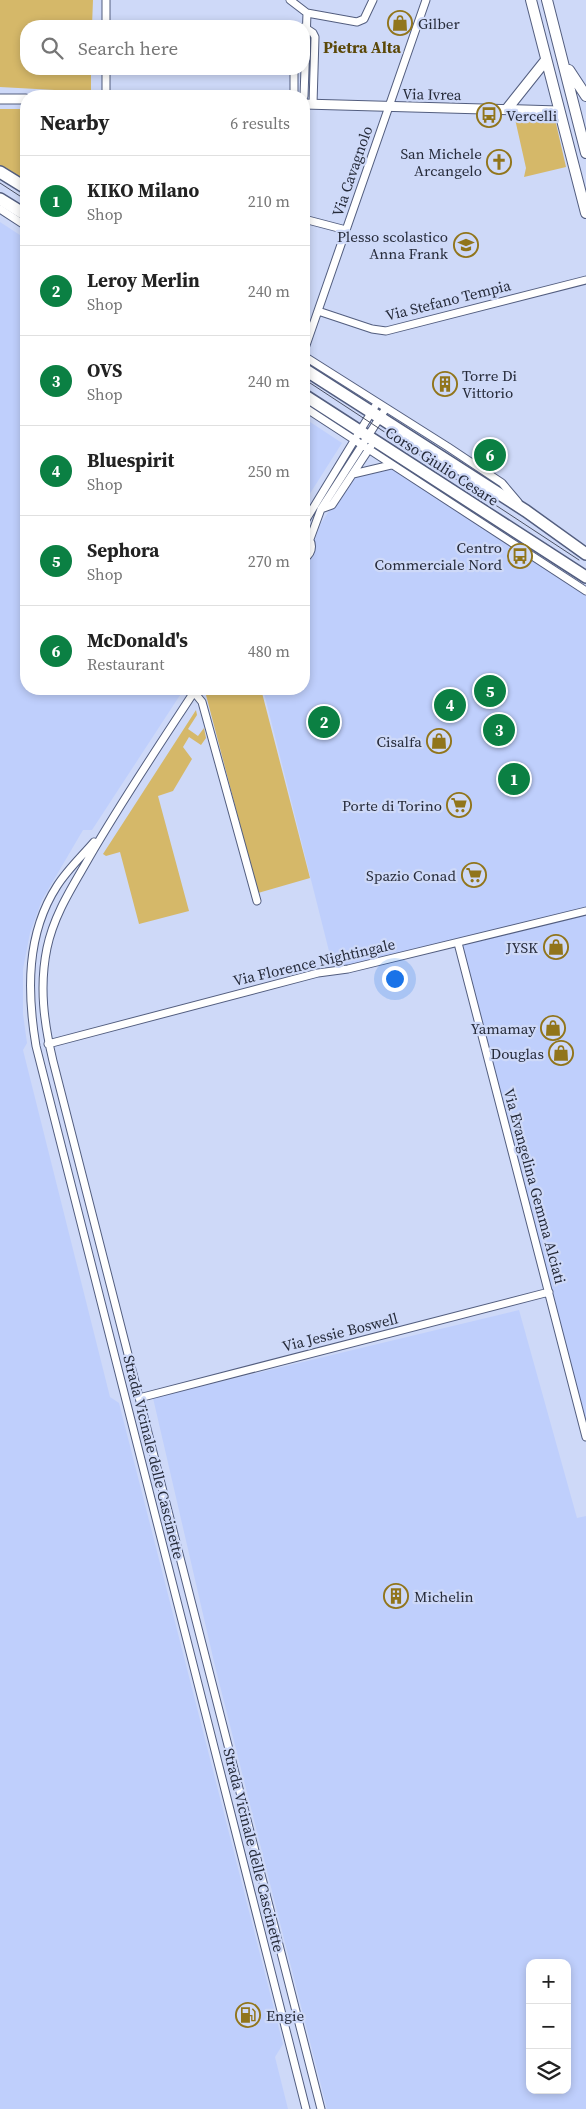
<!DOCTYPE html>
<html lang="en">
<head>
<meta charset="utf-8">
<style>
  body { margin:0; font-family:"Source Serif 4",serif; background:#f6f6f6; color:#222 }
  .controls { position:absolute; right:15px; bottom:15px; display:grid; overflow:hidden; border-radius:10px; box-shadow:0 2px 8px #0003 }
  .controls button { width:45px; height:45px; display:grid; place-items:center; padding:0; border:0; border-bottom:1px solid #e0e0e0; background:#fff; color:#222; font:25px sans-serif }
  .you { position:absolute; left:394px; top:978px; width:18px; height:18px; margin:-12px; border:4px solid #fff; border-radius:50%; background:#1a73e8; box-shadow:0 0 0 8px #1a73e833 }
  .badge { display:grid; place-items:center; width:32px; height:32px; border-radius:50%; background:#0b8043; color:#fff; font-size:16px; font-weight:700 }
  .pin { position:absolute; translate:-50% -50%; border:2px solid #fff; box-shadow:0 1px 5px #0006 }
  .list { margin:0; padding:0; list-style:none }
  h2 { display:flex; justify-content:space-between; align-items:center; height:65px; margin:0; padding:0 20px; font-size:21px }
  h2 small { font-size:16px; font-weight:400; color:#767676 }
  .list li { display:grid; grid-template-columns:32px 1fr auto; gap:15px; align-items:center; box-sizing:border-box; height:90px; padding:0 20px; border-top:1px solid #e0e0e0 }
  .list b { display:block; font-size:19px; white-space:nowrap }
  .list p { margin:0; font-size:16px; white-space:nowrap; color:#767676 }
  .list em { font-size:16px; font-style:normal; color:#767676 }
  .icon { flex:none; width:28px; height:28px; fill:none; stroke:currentColor; stroke-width:2; stroke-linecap:round; stroke-linejoin:round }
  .map { position:relative; flex:none; width:586px; height:2109px; overflow:hidden }
  .search { position:absolute; background:#fff; box-shadow:0 2px 8px #0003; left:20px; top:20px; width:290px; height:55px; display:flex; align-items:center; gap:12px; box-sizing:border-box; padding:0 18px; border-radius:20px; color:#767676; font-size:19px }
  .panel { position:absolute; background:#fff; box-shadow:0 2px 8px #0003; left:20px; top:90px; width:290px; height:605px; border-radius:20px }
  .map>svg:first-child { display:block }
</style>
</head>
<body>
<div class="map">
<svg width="586" height="2109" viewBox="0 0 586 2109">
  <rect width="100%" height="100%" fill="#ced9f8"/>
  <path fill="#bfcffc" fill-rule="evenodd" d="M0,222L26,239V689H184L92,830H83L42,900L30,933L23,969V1014L27,1043L23,1050L110,1397L119,1403L283,2044L275,2057L288,2109H0Z
    M304,418L342,443L304,503Z
    M391,465L586,591V1441L458,943L334,971L263,689H304V559L312,548L320,525L353,474Z
    M519,1310L577,1518L586,1516V2109H327L215,1666L153,1398ZM530,1963H567V2090H530Z"/>
  <path fill="#d5b869" d="M0,0H93L92,26H26V69H91V92L0,87Z
    M0,109H26V182L0,167Z
    M515,119H555L566,167L524,177L526,168Z
    M209,689H261L310,878L258,893L206,695Z
    M196,710L197,715L188,729L198,736L204,728L206,738L201,745L189,737L183,747L192,759L173,791L158,796L189,911L139,924L120,852L106,856L103,854Z"/>
  <g fill="none" stroke-linecap="round" stroke-linejoin="round">
    <defs>
      <path id="minor" d="M290,0L307,13L357,22L364,19L373,0
        M106,26V0
        M304,27L313,33L315,37L313,104
        M106,96V69
        M294,96V69
        M304,96L307,13
        M0,209L26,226
        M304,219L346,230
        M318,311L372,329L386,331L586,280
        M304,351L426,0
        M304,356L448,447L502,483L518,502
        M304,407L586,591
        M353,474L391,465
        M321,509L332,505L371,446
        M304,523L377,403
        M304,534C314,541 314,552 304,559
        M310,539L321,509L386,408
        M196,689C160,744 123,799 90,856C73,886 54,914 47,948C39,987 44,1023 53,1061L321,2109
        M194,692L202,702L257,901
        M94,842C82,856 67,870 57,886C26,934 27,992 36,1046L306,2109
        M458,943L586,1437
        M48,1044L318,973L348,969L586,911
        M139,1398L549,1292"/>
      <path id="tertiary" d="M0,99H26
        M304,104L559,111"/>
      <path id="secondary" d="M531,0L586,213
        M547,0L586,153
        M569,70L586,96
        M507,109L546,60"/>
      <path id="primary" d="M0,172L26,188
        M0,199L26,215
        M304,369L526,511L586,554
        M304,395L586,577"/>
    </defs>
    <use href="#minor" stroke="#535e7f" stroke-width="9"/>
    <use href="#tertiary" stroke="#535e7f" stroke-width="11"/>
    <use href="#secondary" stroke="#535e7f" stroke-width="12"/>
    <use href="#primary" stroke="#535e7f" stroke-width="14"/>
    <use href="#minor" stroke="#fff" stroke-width="7"/>
    <use href="#tertiary" stroke="#fff" stroke-width="9"/>
    <use href="#secondary" stroke="#fff" stroke-width="10"/>
    <use href="#primary" stroke="#fff" stroke-width="11"/>
    <path stroke="#4c5265" stroke-width="1" d="M0,183L26,200
      M304,379L579,560"/>
  </g>
  <defs>
    <symbol id="shop-ring" viewBox="-11 -11 22 22"><circle r="9.5" fill="#ced9f8" stroke="#91751b" stroke-width="1.5"/><path d="M-5-2.5h2.3a2.7 3.5 0 0 1 5.4 0H5L5.5 6h-11ZM-1.5-2.5h3a1.5 2.3 0 0 0-3 0Z" fill="#91751b"/></symbol>
    <symbol id="bus-ring" viewBox="-11 -11 22 22"><circle r="9.5" fill="#ced9f8" stroke="#91751b" stroke-width="1.5"/><path d="M-5-6H5V4H4V6H2V4H-2V6H-4V4H-5ZM-3.5-4V0h7V-4ZM-3.5 1.2v1.5H-2V1.2ZM2 1.2v1.5H3.5V1.2Z" fill="#91751b"/></symbol>
    <symbol id="church-ring" viewBox="-11 -11 22 22"><circle r="9.5" fill="#ced9f8" stroke="#91751b" stroke-width="1.5"/><path d="M-1.2-6h2.4v3.5h3.3v2.4h-3.3V6h-2.4V-.1h-3.3v-2.4h3.3Z" fill="#91751b"/></symbol>
    <symbol id="school-ring" viewBox="-11 -11 22 22"><circle r="9.5" fill="#ced9f8" stroke="#91751b" stroke-width="1.5"/><path d="M0-5L7-2L0 1L-7-2ZM-4 1L0 2.5L4 1V4Q0 6-4 4Z" fill="#91751b"/></symbol>
    <symbol id="building-ring" viewBox="-11 -11 22 22"><circle r="9.5" fill="#ced9f8" stroke="#91751b" stroke-width="1.5"/><path d="M-4-6H4V6H1V3H-1V6H-4ZM-2.5-4.3h1.7v1.8h-1.7ZM.8-4.3h1.7v1.8H.8ZM-2.5-1h1.7V.8h-1.7ZM.8-1h1.7V.8H.8Z" fill="#91751b"/></symbol>
    <symbol id="supermarket-ring" viewBox="-11 -11 22 22"><circle r="9.5" fill="#ced9f8" stroke="#91751b" stroke-width="1.5"/><path d="M-6-5.5h2.5l.6 2H6L4.5 2H-2.5L-4.4-4H-6ZM-1.5 3.2a1.3 1.3 0 1 0 .1 0ZM3 3.2a1.3 1.3 0 1 0 .1 0Z" fill="#91751b"/></symbol>
    <symbol id="fuel-ring" viewBox="-11 -11 22 22"><circle r="9.5" fill="#ced9f8" stroke="#91751b" stroke-width="1.5"/><path d="M-5.5-6h7V0h2V4h1.3V-2.5L3-4.5l.8-.8L6-3V5H2.5V1h-1V6h-7ZM-4.2-4.7v3.2H.2V-4.7Z" fill="#91751b"/></symbol>
  </defs>
  <g fill-rule="evenodd">
    <use href="#shop-ring" x="386" y="9" width="28" height="28"/>
    <use href="#bus-ring" x="475" y="101" width="28" height="28"/>
    <use href="#church-ring" x="485" y="148" width="28" height="28"/>
    <use href="#school-ring" x="452" y="231" width="28" height="28"/>
    <use href="#building-ring" x="431" y="370" width="28" height="28"/>
    <use href="#bus-ring" x="506" y="542" width="28" height="28"/>
    <use href="#shop-ring" x="425" y="727" width="28" height="28"/>
    <use href="#supermarket-ring" x="445" y="791" width="28" height="28"/>
    <use href="#supermarket-ring" x="460" y="861" width="28" height="28"/>
    <use href="#shop-ring" x="542" y="933" width="28" height="28"/>
    <use href="#shop-ring" x="539" y="1014" width="28" height="28"/>
    <use href="#shop-ring" x="547" y="1039" width="28" height="28"/>
    <use href="#building-ring" x="382" y="1582" width="28" height="28"/>
    <use href="#fuel-ring" x="234" y="2001" width="28" height="28"/>
  </g>
  <g text-anchor="middle" dominant-baseline="central" stroke-width="4.5" stroke-linejoin="round" paint-order="stroke">
    <g font-size="15" fill="#262b3a" stroke="#ced9f8" text-anchor="end">
      <text x="418" y="23" text-anchor="start">Gilber</text>
      <text x="506" y="115" text-anchor="start">Vercelli</text>
      <text x="482" y="153">San Michele<tspan x="482" dy="17">Arcangelo</tspan></text>
      <text x="448" y="236">Plesso scolastico<tspan x="448" dy="17">Anna Frank</tspan></text>
      <text x="462" y="375" text-anchor="start">Torre Di<tspan x="462" dy="17">Vittorio</tspan></text>
      <text x="502" y="547">Centro<tspan x="502" dy="17">Commerciale Nord</tspan></text>
      <text x="422" y="741">Cisalfa</text>
      <text x="442" y="805">Porte di Torino</text>
      <text x="456" y="875">Spazio Conad</text>
      <text x="538" y="947">JYSK</text>
      <text x="536" y="1028">Yamamay</text>
      <text x="544" y="1053">Douglas</text>
      <text x="414" y="1596" text-anchor="start">Michelin</text>
      <text x="266" y="2015" text-anchor="start">Engie</text>
    </g>
    <g font-size="15" fill="#262b3a" stroke="#ced9f8">
      <text transform="translate(432 94) rotate(1)">Via Ivrea</text>
      <text transform="translate(352 171) rotate(-71)">Via Cavagnolo</text>
      <text transform="translate(448 300) rotate(-14)">Via Stefano Tempia</text>
      <text transform="translate(442 466) rotate(33)">Corso Giulio Cesare</text>
      <text transform="translate(314 962) rotate(-13)">Via Florence Nightingale</text>
      <text transform="translate(535 1186) rotate(75)">Via Evangelina Gemma Alciati</text>
      <text transform="translate(340 1332) rotate(-14)">Via Jessie Boswell</text>
      <text transform="translate(154 1457) rotate(76)">Strada Vicinale delle Cascinette</text>
      <text transform="translate(254 1850) rotate(76)">Strada Vicinale delle Cascinette</text>
    </g>
    <g font-size="16" font-weight="bold" fill="#5b4808" stroke="#ced9f8">
      <text x="362" y="47">Pietra Alta</text>
    </g>
  </g>
</svg>
<div class="controls">
<button>+</button>
<button>−</button>
<button><svg class="icon" aria-label="layers" viewBox="0 0 24 24"><path d="M12 4l9 5-9 5-9-5zM3 14l9 5 9-5"/></svg></button>
</div>
<div class="you"></div>
<div class="pin badge" style="left:514px;top:779px">1</div>
<div class="pin badge" style="left:324px;top:722px">2</div>
<div class="pin badge" style="left:499px;top:730px">3</div>
<div class="pin badge" style="left:450px;top:705px">4</div>
<div class="pin badge" style="left:490px;top:691px">5</div>
<div class="pin badge" style="left:490px;top:455px">6</div>
<div class="search"><svg class="icon" aria-label="search" viewBox="0 0 24 24"><circle cx="10" cy="10" r="6"/><path d="M15 15l6 6"/></svg>Search here</div>
<section class="panel">
<h2>Nearby<small>6 results</small></h2>
<ul class="list">
<li><span class="badge">1</span><div><b>KIKO Milano</b><p>Shop</p></div><em>210 m</em></li>
<li><span class="badge">2</span><div><b>Leroy Merlin</b><p>Shop</p></div><em>240 m</em></li>
<li><span class="badge">3</span><div><b>OVS</b><p>Shop</p></div><em>240 m</em></li>
<li><span class="badge">4</span><div><b>Bluespirit</b><p>Shop</p></div><em>250 m</em></li>
<li><span class="badge">5</span><div><b>Sephora</b><p>Shop</p></div><em>270 m</em></li>
<li><span class="badge">6</span><div><b>McDonald's</b><p>Restaurant</p></div><em>480 m</em></li>
</ul>
</section>
</div>
</body>
</html>
